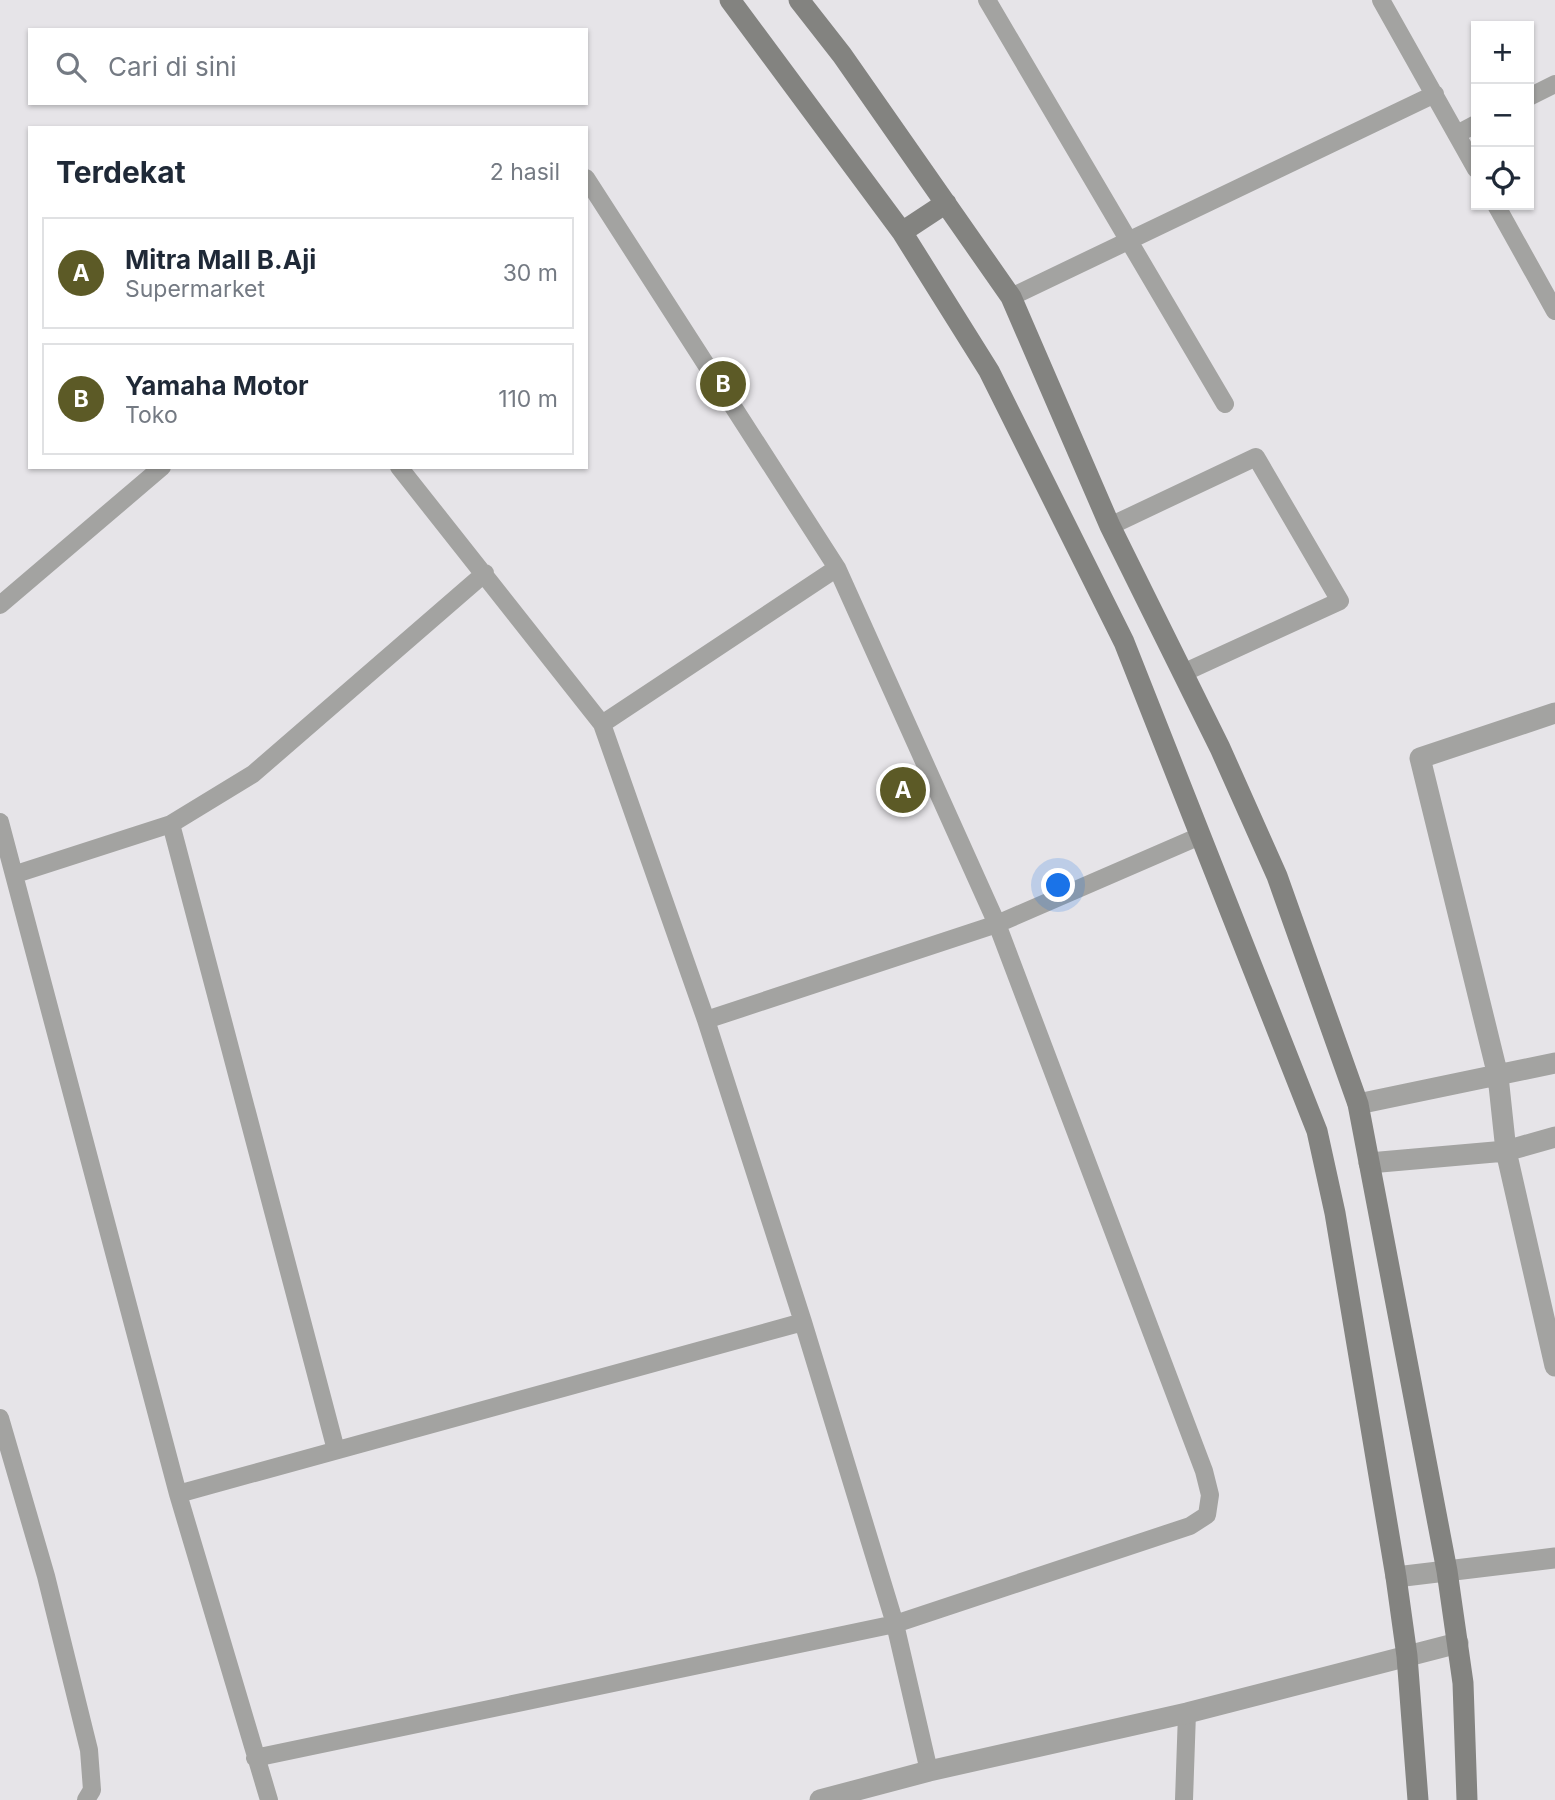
<!DOCTYPE html>
<html lang="id">
<head>
<meta charset="utf-8">
<style>
  body { margin:0; font-family:Inter,sans-serif; background:#f2f2f3; color:#1f2937 }
  .controls { position:absolute; right:21px; top:21px; display:grid; overflow:hidden; border-radius:0px; box-shadow:0 2px 5px #0004 }
  .controls button { width:63px; height:63px; display:grid; place-items:center; padding:0; border:0; border-bottom:2px solid #e0e1e3; background:#fff; color:#1f2937; font:35px sans-serif }
  .you { position:absolute; left:1059px; top:886px; width:24px; height:24px; margin:-18px; border:5px solid #fff; border-radius:50%; background:#1a73e8; box-shadow:0 0 0 10px #1a73e833 }
  .badge { display:grid; place-items:center; width:46px; height:46px; border-radius:50%; background:#5c5a26; color:#fff; font-size:23px; font-weight:700 }
  .pin { position:absolute; translate:-50% -50%; border:4px solid #fff; box-shadow:0 2px 7px #0006 }
  .list { margin:0; padding:0; list-style:none }
  h2 { display:flex; justify-content:space-between; align-items:center; height:91px; margin:0; padding:0 28px; font-size:30px }
  h2 small { font-size:23px; font-weight:400; color:#747a83 }
  .list li { display:grid; grid-template-columns:46px 1fr auto; gap:21px; align-items:center; box-sizing:border-box; height:112px; margin:0 14px 14px; padding:0 14px; border:2px solid #e0e1e3; border-radius:0px }
  .list b { display:block; font-size:26px; white-space:nowrap }
  .list p { margin:0; font-size:23px; white-space:nowrap; color:#747a83 }
  .list em { font-size:23px; font-style:normal; color:#747a83 }
  .icon { flex:none; width:38px; height:38px; fill:none; stroke:currentColor; stroke-width:2; stroke-linecap:round; stroke-linejoin:round }
  .map { position:relative; flex:none; width:1555px; height:1800px; overflow:hidden }
  .search { position:absolute; background:#fff; box-shadow:0 2px 5px #0004; left:28px; top:28px; width:560px; height:77px; display:flex; align-items:center; gap:18px; box-sizing:border-box; padding:0 24px; border-radius:0px; color:#747a83; font-size:26px }
  .panel { position:absolute; background:#fff; box-shadow:0 2px 5px #0004; left:28px; top:126px; width:560px; height:343px; border-radius:0px }
  .map>svg:first-child { display:block }
</style>
</head>
<body>
<div class="map">
<svg width="1555" height="1800" viewBox="0 0 1555 1800">
  <rect width="100%" height="100%" fill="#e6e4e8"/>
  <g fill="none" stroke-linecap="round" stroke-linejoin="round">
    <path stroke="#a3a3a1" stroke-width="18" d="M987,0L1225,404
      M1381,0L1476,169
      M1529,97L1555,84
      M1457,134L1476,124
      M1496,205L1555,311
      M1011,297L1435,94
      M399,467L602,724L706,1020L803,1322L895,1624L929,1771
      M1110,526L1256,457L1340,601L1183,673
      M0,605L162,467
      M602,724L837,568
      M0,822L178,1494L269,1800
      M171,824L336,1450
      M16,874L171,824L253,774L485,573
      M706,1020L997,924L1200,836
      M0,1418L46,1576L89,1750L92,1790L86,1800
      M178,1494L803,1322
      M255,1758L895,1624L1190,1526L1207,1515L1210,1495L1204,1471L997,924L837,568L586,178
      M1184,1800L1187,1713"/>
    <path stroke="#a3a3a1" stroke-width="21" d="M1555,713L1420,758L1498,1076L1506,1151L1555,1366
      M1358,1104L1555,1063
      M1369,1163L1506,1151L1555,1137
      M1396,1577L1555,1558
      M820,1800L929,1771L1187,1713L1458,1643"/>
    <path stroke="#838380" stroke-width="21" d="M730,0L902,232L989,371L1124,642L1317,1131L1335,1213L1396,1577L1407,1656L1418,1800
      M799,0L842,55L1011,297L1110,526L1220,748L1277,876L1358,1104L1447,1571L1463,1683L1467,1800
      M902,232L946,203"/>
  </g>
</svg>
<div class="controls">
<button>+</button>
<button>−</button>
<button><svg class="icon" aria-label="locate" viewBox="0 0 24 24"><circle cx="12" cy="12" r="6"/><path d="M12 2v4M12 18v4M2 12h4M18 12h4"/></svg></button>
</div>
<div class="you"></div>
<div class="pin badge" style="left:903px;top:790px">A</div>
<div class="pin badge" style="left:723px;top:384px">B</div>
<div class="search"><svg class="icon" aria-label="search" viewBox="0 0 24 24"><circle cx="10" cy="10" r="6"/><path d="M15 15l6 6"/></svg>Cari di sini</div>
<section class="panel">
<h2>Terdekat<small>2 hasil</small></h2>
<ul class="list">
<li><span class="badge">A</span><div><b>Mitra Mall B.Aji</b><p>Supermarket</p></div><em>30 m</em></li>
<li><span class="badge">B</span><div><b>Yamaha Motor</b><p>Toko</p></div><em>110 m</em></li>
</ul>
</section>
</div>
</body>
</html>
